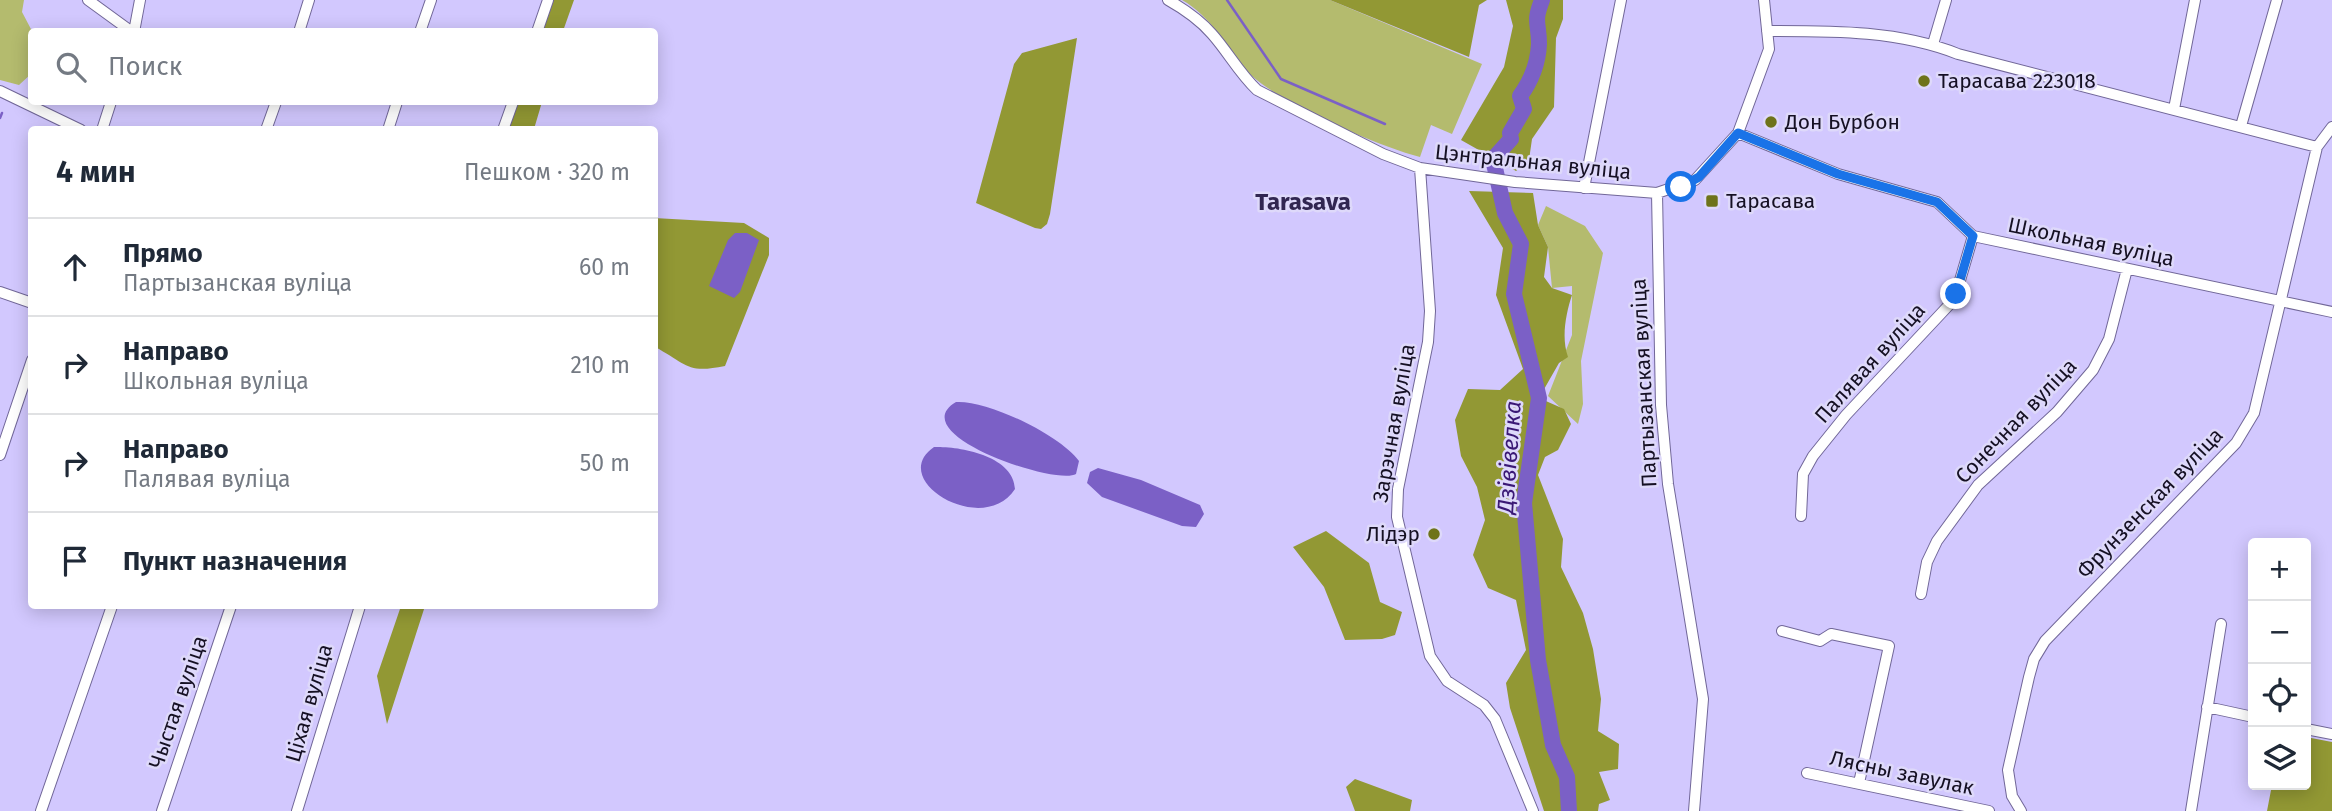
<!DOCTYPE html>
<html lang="ru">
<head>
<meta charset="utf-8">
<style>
  body { margin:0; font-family:"Fira Sans",sans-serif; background:#f6f6f7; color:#1f2937 }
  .controls { position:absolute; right:21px; bottom:21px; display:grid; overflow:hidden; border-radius:7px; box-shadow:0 4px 18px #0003 }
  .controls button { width:63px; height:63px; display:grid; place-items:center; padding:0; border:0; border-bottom:2px solid #e0e1e3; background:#fff; color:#1f2937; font:35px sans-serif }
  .stop { position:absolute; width:21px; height:21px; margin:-16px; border:5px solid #1a73e8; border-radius:50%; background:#fff }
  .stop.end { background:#1a73e8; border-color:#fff; box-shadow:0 2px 7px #0008 }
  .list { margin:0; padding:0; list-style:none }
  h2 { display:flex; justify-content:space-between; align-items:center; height:91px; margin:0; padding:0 28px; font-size:30px }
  h2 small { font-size:23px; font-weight:400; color:#747a83 }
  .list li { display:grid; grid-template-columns:46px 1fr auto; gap:21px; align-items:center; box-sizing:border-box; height:98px; padding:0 28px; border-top:2px solid #e0e1e3 }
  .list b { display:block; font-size:26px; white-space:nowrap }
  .list p { margin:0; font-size:23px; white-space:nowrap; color:#747a83 }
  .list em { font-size:23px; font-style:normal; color:#747a83 }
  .icon { flex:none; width:38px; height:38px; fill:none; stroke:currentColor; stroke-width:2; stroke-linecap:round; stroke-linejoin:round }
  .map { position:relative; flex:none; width:2332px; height:811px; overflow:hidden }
  .search { position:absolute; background:#fff; box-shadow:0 4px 18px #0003; left:28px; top:28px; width:630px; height:77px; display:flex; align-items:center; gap:18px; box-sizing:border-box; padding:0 24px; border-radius:7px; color:#747a83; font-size:26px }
  .panel { position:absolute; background:#fff; box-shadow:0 4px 18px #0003; left:28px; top:126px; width:630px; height:483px; border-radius:7px }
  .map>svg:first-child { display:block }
</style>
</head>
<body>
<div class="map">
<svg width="2332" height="811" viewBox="0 0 2332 811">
  <rect width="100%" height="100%" fill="#d2c8fe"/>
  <path fill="#b4bb6e" d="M0,0H24L22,12L32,31L31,74L19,85L0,80Z
    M1182,0H1330L1482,64L1452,134L1431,125L1420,157C1377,146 1276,102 1247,71C1225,46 1212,17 1182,0Z
    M1546,206L1585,226L1603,253L1581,361L1583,404L1578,424L1548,396L1572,335V286L1552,288L1548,247L1538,225Z"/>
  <path fill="#929834" d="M551,0H574L563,31L540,32Z
    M1330,0H1487L1479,5L1469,57Z
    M1506,0H1563V19L1556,38L1554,107L1532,139L1529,160L1516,171L1461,140L1504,67L1513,26Z
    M1077,38L1050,214L1047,224L1041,229L1035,228L976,203L1014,64L1022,53Z
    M516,102H542L534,129L506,130Z
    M1469,191L1533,193L1538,225L1548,247L1544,277L1552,288L1572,295C1566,313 1561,338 1568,357L1559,363L1539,398L1564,409L1571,424L1558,450L1545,457L1538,475L1563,539L1561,567L1583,613L1593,649L1601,699L1598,731L1619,744L1618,769L1599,772L1610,800L1599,804L1598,811H1544L1510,708L1506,683L1526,650L1516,600L1488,588L1473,555L1485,520L1477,487L1461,456L1455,420L1468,389L1500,390L1523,369L1496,295L1503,248Z
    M654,218L744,223L769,238V255L725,366C686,374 687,364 655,347Z
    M1326,531L1369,563L1380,602L1402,612L1395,635L1382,639L1345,640L1324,587L1293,547Z
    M401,606H425L387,724L377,676Z
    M2306,737L2332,742V811H2267L2272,785H2306Z
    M1355,779L1412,800L1410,811H1355L1346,787Z"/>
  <path fill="#7b60c6" d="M735,233H747L759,240L740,292L734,298L709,286L728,240Z
    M956,402C988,400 1060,435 1079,461L1076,474C1056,486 902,434 956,402Z
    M934,447C960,446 1014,456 1015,489C983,538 886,480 934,447Z
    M1098,468L1141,480L1200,505L1204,514L1196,527L1182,526L1102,497L1087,483L1090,472Z"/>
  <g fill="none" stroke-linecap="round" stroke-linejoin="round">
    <path stroke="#7b60c6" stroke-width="2.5" d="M1227,0L1281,79L1385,124
      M0,118L2,113"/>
    <path stroke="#7b60c6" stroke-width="16" d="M1542,0C1533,23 1539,22 1539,44C1538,64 1531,81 1520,96L1524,109L1510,133L1511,139L1493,159L1505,213L1521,244L1514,294L1539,398L1524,503L1538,660L1553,745L1567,777L1569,811"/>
    <defs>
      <path id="minor" d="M88,0L132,32
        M1168,0C1184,9 1199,19 1212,34C1228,52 1239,73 1257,90L1383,154L1420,168L1515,182L1657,193L1695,180L1738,133L1769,49L1764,0
        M1767,31C1831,31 1897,30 1958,54L2317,147
        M134,32L140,0
        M299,32L309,0
        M420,32L431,0
        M537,32L548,0
        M1933,44L1946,0
        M0,91L81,130
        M2174,109L2195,0
        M2241,126L2277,0
        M102,130L111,102
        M266,130L276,102
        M388,130L397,102
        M503,130L513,102
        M1738,133L1838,174L1937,202L1973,236L2332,312
        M1420,168L1430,311L1428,342L1398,489L1397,517L1430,656L1447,681L1484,705L1495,719L1533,811
        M1584,188L1621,0
        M1657,193L1661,405L1668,484L1703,699L1694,811
        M0,292L32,303
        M0,455L32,360
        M1801,516L1803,474L1813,456L1846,415L1949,305L1956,294L1973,236
        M1921,594L1927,562L1937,541L1978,485L2057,412L2093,370L2109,339L2127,269
        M1782,631L1820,641L1831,634L1889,646L1859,783
        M2207,707L2253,717
        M2306,729L2332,734
        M1807,773L1989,811
        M41,811L112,606
        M162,811L231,606
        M297,811L360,606
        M2021,811L2012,796L2008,770L2029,677L2034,659L2045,641L2236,443L2254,413L2317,147L2332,127
        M2191,811L2221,624"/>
    </defs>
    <use href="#minor" stroke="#716798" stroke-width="12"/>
    <use href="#minor" stroke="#fff" stroke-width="10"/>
  </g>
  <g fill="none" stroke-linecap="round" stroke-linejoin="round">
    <path stroke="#1a73e8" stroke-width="9" d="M1681,187L1699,177L1738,133L1838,174L1937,202L1973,236L1956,294"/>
  </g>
  <g fill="#6e731a" stroke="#ded9fa" stroke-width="2.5">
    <circle cx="1924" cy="81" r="7"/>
    <circle cx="1771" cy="122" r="7"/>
    <rect x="1705" y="194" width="14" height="14" rx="3.5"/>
    <circle cx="1434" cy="534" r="7"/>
  </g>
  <g text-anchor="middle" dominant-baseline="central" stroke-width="5" stroke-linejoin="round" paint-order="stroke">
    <g font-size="21" fill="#151023" stroke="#ded9fa" text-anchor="start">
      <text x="1938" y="81">Тарасава 223018</text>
      <text x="1785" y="122">Дон Бурбон</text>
      <text x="1726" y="201">Тарасава</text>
      <text x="1420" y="534" text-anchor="end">Лідэр</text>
    </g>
    <g font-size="21" fill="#151023" stroke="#ded9fa">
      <text transform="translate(1533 162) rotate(6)">Цэнтральная вуліца</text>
      <text transform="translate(2091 242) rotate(12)">Школьная вуліца</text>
      <text transform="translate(1870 363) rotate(-48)">Палявая вуліца</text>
      <text transform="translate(1644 383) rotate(-93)">Партызанская вуліца</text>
      <text transform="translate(2016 421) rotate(-46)">Сонечная вуліца</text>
      <text transform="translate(1394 423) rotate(-80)">Зарэчная вуліца</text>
      <text transform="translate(2150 503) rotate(-46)">Фрунзенская вуліца</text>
      <text transform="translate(178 702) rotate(-71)">Чыстая вуліца</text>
      <text transform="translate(309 703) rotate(-74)">Ціхая вуліца</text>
      <text transform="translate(1902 773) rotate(12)">Лясны завулак</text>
    </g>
    <g font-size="23" font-style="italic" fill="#3a1875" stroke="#ded9fa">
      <text transform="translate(1509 457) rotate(-86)">Дзівівелка</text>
    </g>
    <g font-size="24" font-weight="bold" fill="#312651" stroke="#ded9fa">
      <text x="1303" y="202">Tarasava</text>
    </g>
  </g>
</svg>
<div class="controls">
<button>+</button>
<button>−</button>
<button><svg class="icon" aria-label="locate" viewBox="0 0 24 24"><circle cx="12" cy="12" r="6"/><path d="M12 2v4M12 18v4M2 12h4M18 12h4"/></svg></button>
<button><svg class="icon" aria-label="layers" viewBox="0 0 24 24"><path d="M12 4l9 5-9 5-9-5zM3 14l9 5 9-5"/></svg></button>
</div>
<div class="stop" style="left:1681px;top:187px"></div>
<div class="stop end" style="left:1956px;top:294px"></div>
<div class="search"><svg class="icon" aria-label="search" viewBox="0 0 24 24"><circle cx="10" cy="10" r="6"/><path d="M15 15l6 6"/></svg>Поиск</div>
<section class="panel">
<h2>4 мин<small>Пешком · 320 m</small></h2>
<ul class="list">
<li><svg class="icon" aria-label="ahead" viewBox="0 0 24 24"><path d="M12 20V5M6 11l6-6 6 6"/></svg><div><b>Прямо</b><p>Партызанская вуліца</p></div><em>60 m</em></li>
<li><svg class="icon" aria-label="right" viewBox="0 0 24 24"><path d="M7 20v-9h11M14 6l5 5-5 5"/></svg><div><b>Направо</b><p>Школьная вуліца</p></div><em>210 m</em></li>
<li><svg class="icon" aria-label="right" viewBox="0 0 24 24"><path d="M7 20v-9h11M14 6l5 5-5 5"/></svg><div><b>Направо</b><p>Палявая вуліца</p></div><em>50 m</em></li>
<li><svg class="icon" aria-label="arrive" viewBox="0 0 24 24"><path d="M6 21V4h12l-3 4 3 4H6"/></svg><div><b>Пункт назначения</b></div></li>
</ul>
</section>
</div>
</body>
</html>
